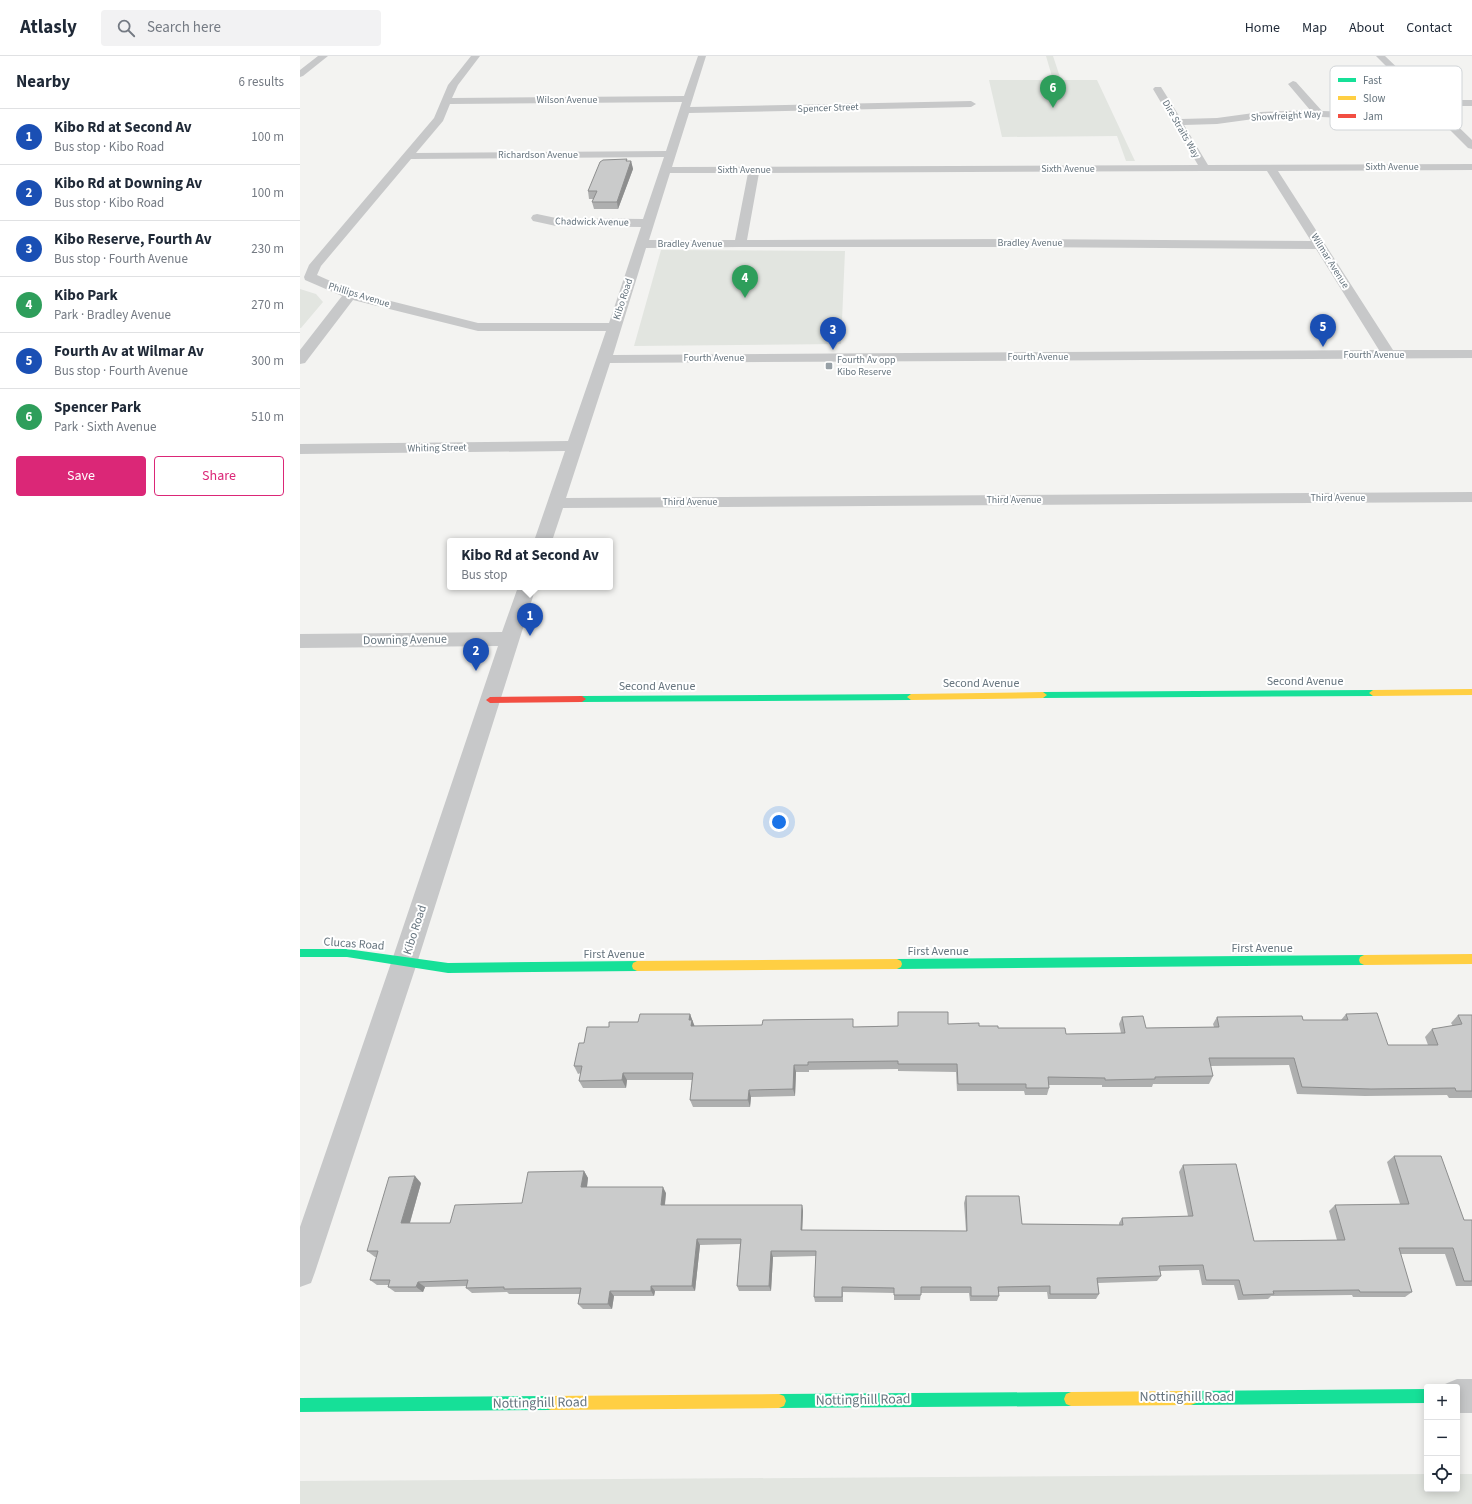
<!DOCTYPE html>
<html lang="en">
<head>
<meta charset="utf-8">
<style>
  body { margin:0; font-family:"Source Sans 3",sans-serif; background:#f2f2f3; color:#1f2937 }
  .controls { position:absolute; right:12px; bottom:12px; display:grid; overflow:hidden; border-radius:4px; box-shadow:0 2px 10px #0003 }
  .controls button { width:36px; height:36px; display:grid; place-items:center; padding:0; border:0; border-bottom:1px solid #e0e1e3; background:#fff; color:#1f2937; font:20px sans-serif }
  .you { position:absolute; left:479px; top:766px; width:14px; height:14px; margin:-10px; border:3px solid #fff; border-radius:50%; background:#1a73e8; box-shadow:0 0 0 6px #1a73e833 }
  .badge { display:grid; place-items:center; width:26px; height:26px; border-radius:50%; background:#db2777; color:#fff; font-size:13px; font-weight:700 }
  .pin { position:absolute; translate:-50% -33px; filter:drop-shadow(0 1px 2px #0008) }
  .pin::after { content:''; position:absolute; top:21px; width:14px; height:12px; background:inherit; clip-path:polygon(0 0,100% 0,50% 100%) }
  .popup { position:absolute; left:147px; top:482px; width:166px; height:52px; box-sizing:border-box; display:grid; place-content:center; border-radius:4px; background:#fff; filter:drop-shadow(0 1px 3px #0005); font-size:13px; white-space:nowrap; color:#747a83 }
  .popup b { font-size:15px; color:#1f2937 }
  .popup::after { content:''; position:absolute; left:50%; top:100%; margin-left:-8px; border:8px solid transparent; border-top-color:#fff }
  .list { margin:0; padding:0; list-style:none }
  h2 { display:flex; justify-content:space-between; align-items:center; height:52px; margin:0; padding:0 16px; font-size:17px }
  h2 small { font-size:13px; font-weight:400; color:#747a83 }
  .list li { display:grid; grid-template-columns:26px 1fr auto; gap:12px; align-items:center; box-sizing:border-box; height:56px; padding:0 16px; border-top:1px solid #e0e1e3 }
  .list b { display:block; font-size:15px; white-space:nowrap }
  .list p { margin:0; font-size:13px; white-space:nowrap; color:#747a83 }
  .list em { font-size:13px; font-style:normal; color:#747a83 }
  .actions { display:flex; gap:8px; padding:12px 16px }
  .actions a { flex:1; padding:9px 0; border:1px solid #db2777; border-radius:4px; text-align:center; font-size:14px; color:#db2777 }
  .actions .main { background:#db2777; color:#fff }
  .icon { flex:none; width:22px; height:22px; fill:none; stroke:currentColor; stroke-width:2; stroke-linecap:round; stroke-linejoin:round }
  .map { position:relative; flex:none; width:1172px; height:1448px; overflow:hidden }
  header { display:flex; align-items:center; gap:24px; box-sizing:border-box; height:56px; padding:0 20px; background:#fff; border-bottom:1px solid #e0e1e3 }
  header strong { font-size:19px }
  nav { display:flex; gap:22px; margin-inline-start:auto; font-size:14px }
  .search { width:280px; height:36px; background:#f2f2f3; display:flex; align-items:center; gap:10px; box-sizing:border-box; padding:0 14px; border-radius:4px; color:#747a83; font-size:15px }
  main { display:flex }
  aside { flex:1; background:#fff }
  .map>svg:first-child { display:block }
</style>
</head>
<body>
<header>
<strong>Atlasly</strong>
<div class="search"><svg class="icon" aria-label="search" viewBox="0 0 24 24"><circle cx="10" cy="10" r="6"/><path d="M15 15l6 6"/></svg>Search here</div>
<nav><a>Home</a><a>Map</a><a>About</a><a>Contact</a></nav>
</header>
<main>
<aside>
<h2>Nearby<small>6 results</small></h2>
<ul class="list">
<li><span class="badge" style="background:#1a4fb4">1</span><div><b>Kibo Rd at Second Av</b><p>Bus stop · Kibo Road</p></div><em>100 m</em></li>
<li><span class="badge" style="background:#1a4fb4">2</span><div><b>Kibo Rd at Downing Av</b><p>Bus stop · Kibo Road</p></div><em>100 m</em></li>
<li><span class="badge" style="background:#1a4fb4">3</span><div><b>Kibo Reserve, Fourth Av</b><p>Bus stop · Fourth Avenue</p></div><em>230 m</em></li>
<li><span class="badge" style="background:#2e9e5b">4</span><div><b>Kibo Park</b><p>Park · Bradley Avenue</p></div><em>270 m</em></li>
<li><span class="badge" style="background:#1a4fb4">5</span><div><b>Fourth Av at Wilmar Av</b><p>Bus stop · Fourth Avenue</p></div><em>300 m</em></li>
<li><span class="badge" style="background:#2e9e5b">6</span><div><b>Spencer Park</b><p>Park · Sixth Avenue</p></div><em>510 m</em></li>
</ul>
<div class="actions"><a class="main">Save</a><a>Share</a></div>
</aside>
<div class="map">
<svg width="1172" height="1448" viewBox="0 0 1172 1448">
  <rect width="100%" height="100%" fill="#f3f3f1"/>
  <path fill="#e2e5e0" d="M746,0H753L761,24H797L835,105H826L817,80L702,81L689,24H753Z
    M361,194L545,195L541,288L334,290Z
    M0,233L16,238L23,246L1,272H0Z
    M1127,1418V1433H1157V1418H1172V1448H0V1425Z"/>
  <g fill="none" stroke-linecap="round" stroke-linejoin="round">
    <path fill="#c7c8c9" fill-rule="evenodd" d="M18,0H28L3,20L0,21V14Z
      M171,0H180L158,29L152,42L384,40L398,0H406L390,51L671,45L676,48L671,51L389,57L372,111L898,109L853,33L855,31H861L881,63L917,62L961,56L1010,54L988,28L993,25L996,26L1022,55L1135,59L1076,0H1085L1131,44H1172V50H1137L1172,84V93L1168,92L1141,65H1104L1002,60L961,62L917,68L884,69L908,109L1172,108V114L978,115L1093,294H1172V302L310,307L266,442L1172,436V446L263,452L252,485H234L265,395L0,398V388L268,385L306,275H178L53,244L5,307L0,308V294L42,240L5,224L4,221L9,209L134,62L148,29ZM382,46L366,95L116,97L143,65L150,48ZM364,101L343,163L256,162L237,158L233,159L231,162L233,165L256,170L341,171L309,267H178L55,236L17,219L21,210L111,103ZM905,115H967L1011,185L704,183L447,184L459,117ZM370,117H448L435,184H349ZM439,191H704L1016,193L1079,294L313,299L346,192Z
      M218,531H236L118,904L15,1216L11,1227L0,1231V1171L92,904L198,590L0,592V578L202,576Z
      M1157,1323H1172V1357H1157V1331H1144L1145,1328Z"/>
    <path fill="#16e098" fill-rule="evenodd" d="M1073,634L1077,637L1073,640L743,642L739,639L743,636Z
      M611,638L615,641L611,644L282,646L278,643L282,640Z
      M0,893H47L148,907L337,905L341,907L342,910L341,913L337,915L148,917L47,901H0Z
      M1064,899L1068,901L1069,904L1068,907L1064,909L597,913L593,911L592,908L593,905L597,903Z
      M1127,1333V1347L891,1349L886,1347L884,1342L886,1337L891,1335Z
      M771,1336L776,1338L778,1343L776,1348L771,1350L479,1352L474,1350L472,1345L474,1340L479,1338Z
      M251,1340L256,1342L258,1347L256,1352L251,1354L0,1356V1342Z"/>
    <path fill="#ffcf43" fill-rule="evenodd" d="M1172,633V639L1073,640L1069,637L1073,634Z
      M743,636L747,639L743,642L611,644L607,641L611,638Z
      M1172,898V908L1064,909L1060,907L1059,904L1060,901L1064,899Z
      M597,903L601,905L602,908L601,911L597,913L337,915L333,913L332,910L333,907L337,905Z
      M891,1335L896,1337L898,1342L896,1347L891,1349L771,1350L766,1348L764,1343L766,1338L771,1336Z
      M479,1338L484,1340L486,1345L484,1350L479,1352L251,1354L246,1352L244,1347L246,1342L251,1340Z"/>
    <path fill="#f24e42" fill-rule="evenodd" d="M282,640L286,643L282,646L190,647L186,644L190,641Z"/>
  </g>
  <path fill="#aeafaf" d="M327,103V105H331L333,113L318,153H294L292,146L293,143H289L288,135Z
    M390,958L394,970L553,971L598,970L648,968L679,970L698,972L766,978L821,977L819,968L822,961L846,972L914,971L913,968L917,961L1003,964H1041L1046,958L1088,989H1128L1125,981L1132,973L1153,970L1151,967L1158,959H1172V1042H1149L1147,1039L1065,1040L997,1038L989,1009L910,1010L913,1020L909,1028H853L852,1031H802V1029H749V1032L747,1039H725L724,1035H657L656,1016L598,1015V1013L509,1014V1016H496L495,1040L451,1041L450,1051H393L390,1044L392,1024H327L326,1032H283L279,1025L281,1017L278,1018L274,1010L284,987L309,971L338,966Z
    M1094,1100L1164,1164H1172V1230H1156L1145,1198H1100L1112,1236L1105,1241H1053L1052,1239L971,1240L968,1243L938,1244L934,1229H902L899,1214L860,1215L861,1220L857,1225L798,1227L799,1238L796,1243H748L747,1236H698L699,1240L697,1245H670L669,1237H621L620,1244H594V1237L543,1236V1246H515L514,1241L516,1200L473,1201L471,1235H439L437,1230L440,1188L400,1189L395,1235H355L354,1240H314L312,1253H283L278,1248L280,1238H209L207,1236L172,1237L166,1232L167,1230L125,1231L123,1236H95L88,1231V1229H77L70,1224L77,1201H75L67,1195L121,1127L110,1167H150L222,1147L284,1115L288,1122L287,1131L366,1137L365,1149H502L503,1155L502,1174L666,1175L664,1147L666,1140L722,1168L819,1169V1167L822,1162L888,1160L879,1116L883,1109L954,1185L1037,1184L1029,1155L1035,1149L1100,1148L1087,1106Z"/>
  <path fill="#8d8e8e" d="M331,105L333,113L318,153L317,146Z
    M390,958L395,971L394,977L389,964Z
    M494,1009L496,1016L495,1040L493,1033Z
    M323,1017L327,1024L326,1032L322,1024Z
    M449,1034L451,1041L450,1051L448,1044Z
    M284,1115L288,1122L286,1138L281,1131Z
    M115,1120L121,1127L108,1173L101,1167Z
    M363,1131L366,1137L364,1155L361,1149Z
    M502,1149L503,1155L502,1180L501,1174Z
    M397,1183L400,1189L395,1235L392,1230Z
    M471,1195L473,1201L471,1235L469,1230Z
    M118,1226L125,1231L123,1236L116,1231Z
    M351,1230L355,1235L354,1240L351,1235Z
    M310,1235L314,1240L312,1253L308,1248Z"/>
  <path fill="#cacbcb" stroke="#8d8e8e" d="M327,103L326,105H331L317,146H292L297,135H288L300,106L303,104Z
    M598,956H648V968L679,967V970H698V972H765L766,978L825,977L822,961L843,960L846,972L919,971L917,961L1002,960L1003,964H1048L1046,958L1077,957L1088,989H1138L1132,973L1162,968L1158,959H1172V1035H1156L1155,1032L1071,1033L1002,1031L994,1002H909L913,1020L855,1021V1023L805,1024V1022L748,1021L749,1032H726V1028H658L657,1008H598V1005L508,1006V1009H494L493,1033L449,1034L448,1044H390L393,1017H323L322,1024L279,1025L282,1010H274L279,987H284L287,971H309V966H338L340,958H390L389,964H392L391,970L462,969L463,964L553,963V971L598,970Z
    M1094,1100H1141L1164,1164H1172V1225H1164L1153,1192H1099L1112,1236H1060L1059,1234L973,1235L974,1238L943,1239L939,1224H906L903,1209L859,1210L861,1220L797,1222L799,1238H750V1230L698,1231L699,1240H671V1231H621V1239H594V1232L542,1231V1241H514L516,1195H471L469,1230H437L441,1183H397L392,1230H351V1235H310L308,1248H278L281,1232L204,1233V1231L166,1232L168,1224L118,1226L116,1231H88L90,1224H70L78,1195H67L89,1121L115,1120L101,1167H150L155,1149L222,1147L228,1116L284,1115L281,1131H363L361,1149H502L501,1174L667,1175L666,1140H719L722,1168L823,1169L822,1162L893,1160L883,1109L936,1108L954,1185L1045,1184L1035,1149L1109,1148Z"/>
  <rect fill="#97a0a6" stroke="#fff" stroke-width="1.5" x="525" y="306" width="8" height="8" rx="2"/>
  <g text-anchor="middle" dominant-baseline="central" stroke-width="4" stroke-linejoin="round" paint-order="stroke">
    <g font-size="10" fill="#66747e" stroke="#fff">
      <text x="267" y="44">Wilson Avenue</text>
      <text transform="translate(528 52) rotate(-2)">Spencer Street</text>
      <text transform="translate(986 60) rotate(-3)">Showfreight Way</text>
      <text transform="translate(881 73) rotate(60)">Dire Straits Way</text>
      <text x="238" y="99">Richardson Avenue</text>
      <text x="1092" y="111">Sixth Avenue</text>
      <text x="768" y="113">Sixth Avenue</text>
      <text x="444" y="114">Sixth Avenue</text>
      <text transform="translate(292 166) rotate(1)">Chadwick Avenue</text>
      <text x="730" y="187">Bradley Avenue</text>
      <text x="390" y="188">Bradley Avenue</text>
      <text transform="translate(1030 205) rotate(58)">Wilmar Avenue</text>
      <text transform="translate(59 239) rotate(17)">Phillips Avenue</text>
      <text transform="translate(323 243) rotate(-72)">Kibo Road</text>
      <text x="1074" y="299">Fourth Avenue</text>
      <text x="738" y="301">Fourth Avenue</text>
      <text x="414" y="302">Fourth Avenue</text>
      <text transform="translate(137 392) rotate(-1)">Whiting Street</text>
      <text x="1038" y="442">Third Avenue</text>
      <text x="714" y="444">Third Avenue</text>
      <text x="390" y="446">Third Avenue</text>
    </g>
    <g font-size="10" fill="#66747e" stroke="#fff" text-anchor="start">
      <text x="537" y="304">Fourth Av opp<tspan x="537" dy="12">Kibo Reserve</tspan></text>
    </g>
    <g font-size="12" fill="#66747e" stroke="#fff">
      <text transform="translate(105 584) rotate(-1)">Downing Avenue</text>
      <text x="1005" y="625">Second Avenue</text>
      <text x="681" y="627">Second Avenue</text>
      <text x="357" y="630">Second Avenue</text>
      <text transform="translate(115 874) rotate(-72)">Kibo Road</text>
      <text transform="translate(54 888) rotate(4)">Clucas Road</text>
      <text x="962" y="892">First Avenue</text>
      <text x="638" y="895">First Avenue</text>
      <text x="314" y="898">First Avenue</text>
    </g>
    <g font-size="14" fill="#66747e" stroke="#fff">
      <text x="887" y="1341">Nottinghill Road</text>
      <text transform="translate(563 1344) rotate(-1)">Nottinghill Road</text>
      <text transform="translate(240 1347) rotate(-1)">Nottinghill Road</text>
    </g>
  </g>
  <rect x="1030" y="10" width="132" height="64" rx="6" fill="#fff" stroke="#d1d5d8" stroke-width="1"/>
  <rect x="1038" y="22" width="18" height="4" fill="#16e098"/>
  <rect x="1038" y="40" width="18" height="4" fill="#ffcf43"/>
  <rect x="1038" y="58" width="18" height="4" fill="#f24e42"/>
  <g font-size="11" fill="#66747e">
    <text x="1063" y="28">Fast</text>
    <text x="1063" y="46">Slow</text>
    <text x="1063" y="64">Jam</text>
  </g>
</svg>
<div class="controls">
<button>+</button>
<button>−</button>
<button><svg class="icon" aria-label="locate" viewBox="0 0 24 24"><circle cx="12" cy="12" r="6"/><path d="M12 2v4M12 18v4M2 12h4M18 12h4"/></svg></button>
</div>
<div class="you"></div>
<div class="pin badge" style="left:230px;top:580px;background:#1a4fb4">1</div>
<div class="popup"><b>Kibo Rd at Second Av</b>Bus stop</div>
<div class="pin badge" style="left:176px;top:615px;background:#1a4fb4">2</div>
<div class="pin badge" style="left:533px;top:294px;background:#1a4fb4">3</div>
<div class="pin badge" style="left:445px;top:242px;background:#2e9e5b">4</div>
<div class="pin badge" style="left:1023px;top:291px;background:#1a4fb4">5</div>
<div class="pin badge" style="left:753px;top:52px;background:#2e9e5b">6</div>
</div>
</main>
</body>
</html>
